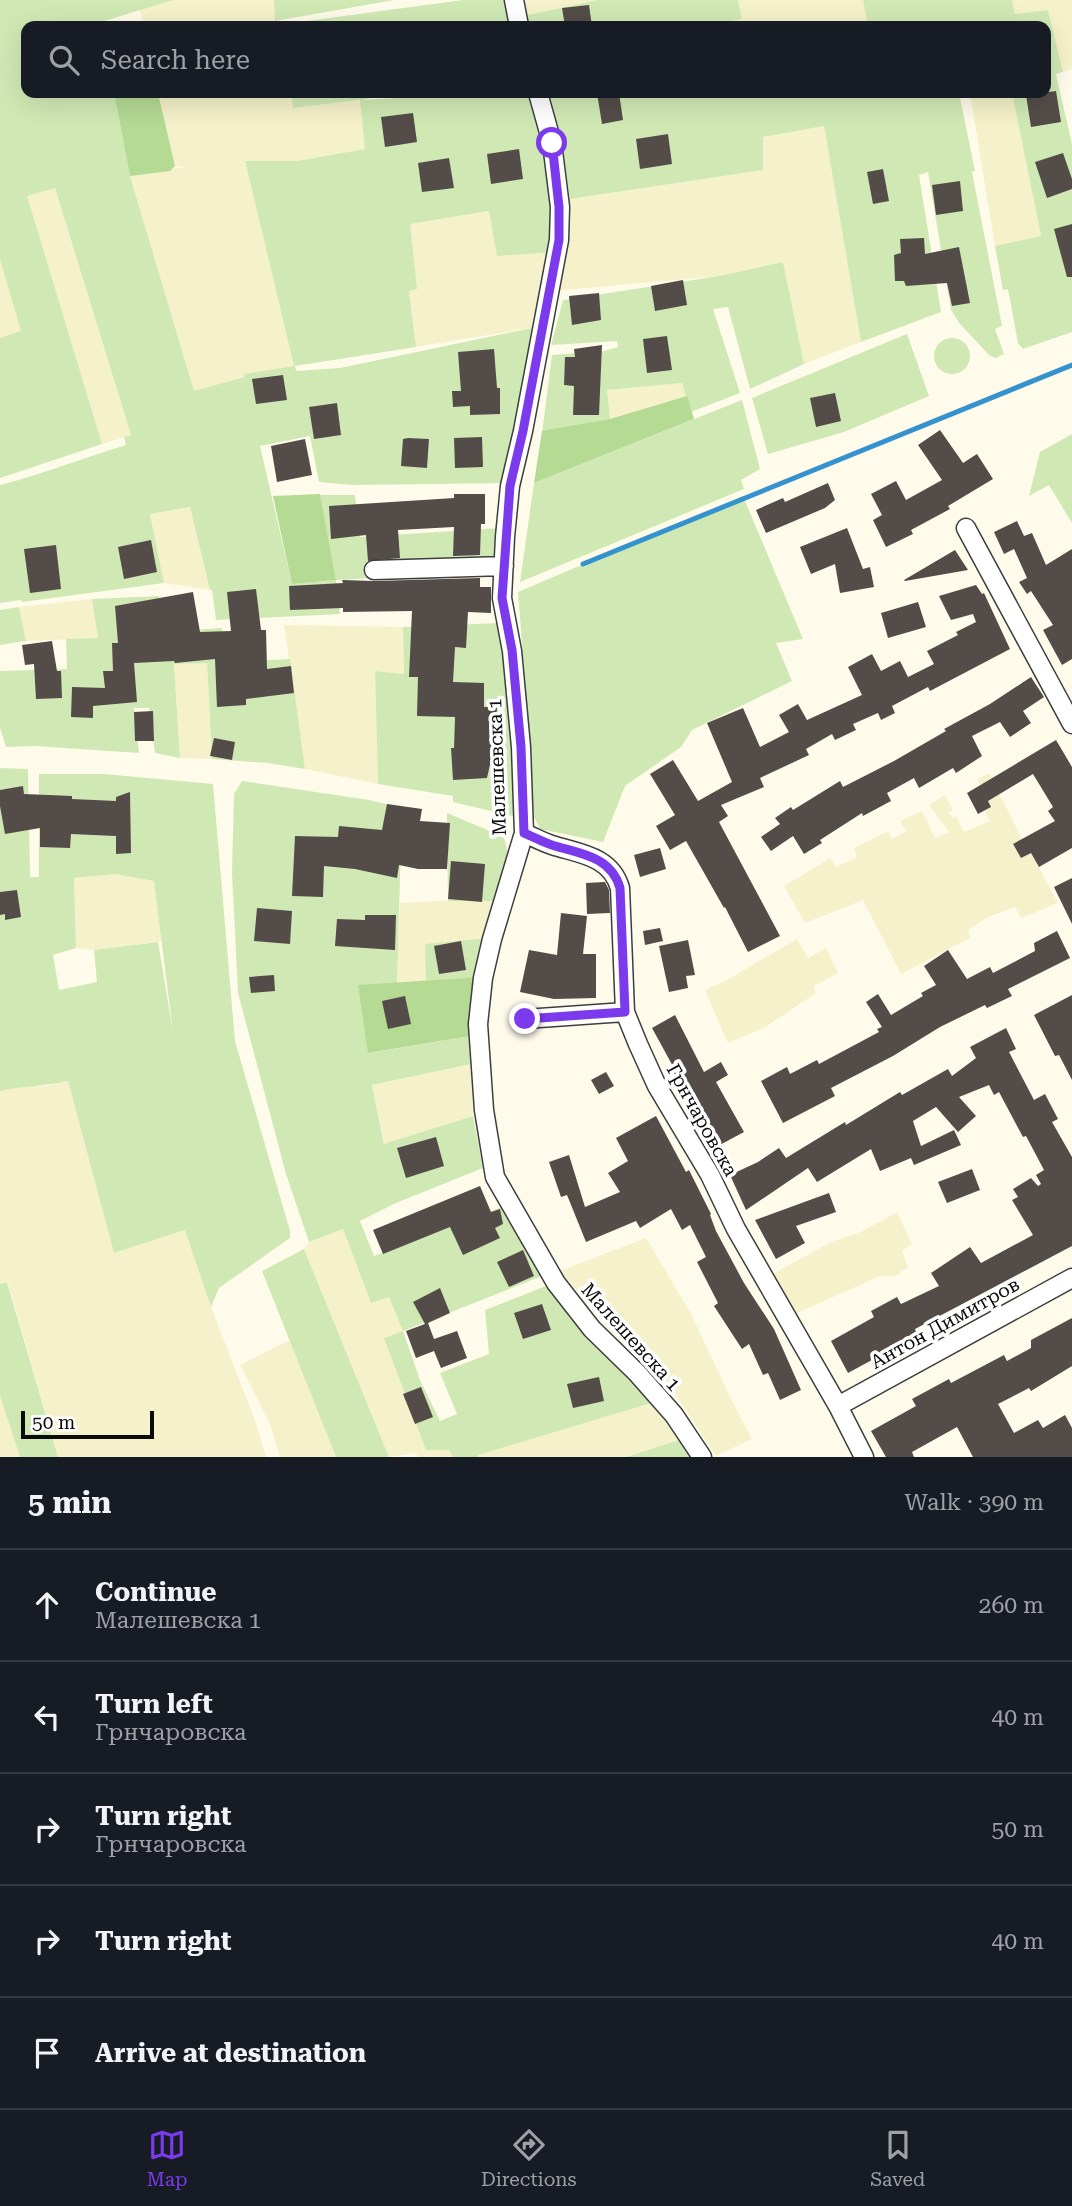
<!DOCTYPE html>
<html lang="en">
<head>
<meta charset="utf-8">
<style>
  body { margin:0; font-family:"Roboto Serif",serif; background:#20242c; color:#f1f3f6 }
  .scale { position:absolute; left:21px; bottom:18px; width:133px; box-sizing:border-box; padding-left:7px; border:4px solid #0b0b0b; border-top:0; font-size:19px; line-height:24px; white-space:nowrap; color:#0b0b0b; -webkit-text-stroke:5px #fff; paint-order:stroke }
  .stop { position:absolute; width:21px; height:21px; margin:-16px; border:5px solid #7c3aed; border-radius:50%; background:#fff }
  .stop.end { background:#7c3aed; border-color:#fff; box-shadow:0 2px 7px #0008 }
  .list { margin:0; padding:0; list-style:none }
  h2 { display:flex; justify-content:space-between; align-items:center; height:91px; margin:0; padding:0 28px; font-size:30px }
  h2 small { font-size:23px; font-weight:400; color:#9ea1a6 }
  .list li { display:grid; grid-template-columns:46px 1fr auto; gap:21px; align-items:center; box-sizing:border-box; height:112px; padding:0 28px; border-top:2px solid #363941 }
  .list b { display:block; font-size:26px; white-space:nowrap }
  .list p { margin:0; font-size:23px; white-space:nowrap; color:#9ea1a6 }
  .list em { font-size:23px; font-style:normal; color:#9ea1a6 }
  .icon { flex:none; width:38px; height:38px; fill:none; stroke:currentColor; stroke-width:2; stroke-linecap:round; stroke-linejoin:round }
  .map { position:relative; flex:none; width:1072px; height:1457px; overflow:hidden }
  .search { position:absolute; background:#171b24; box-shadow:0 7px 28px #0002; left:21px; right:21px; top:21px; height:77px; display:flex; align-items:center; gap:18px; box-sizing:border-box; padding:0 24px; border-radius:14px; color:#9ea1a6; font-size:26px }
  .sheet { height:651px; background:#171b24 }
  nav { display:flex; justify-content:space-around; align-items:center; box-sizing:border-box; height:98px; border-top:2px solid #363941; background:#171b24; font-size:19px; color:#9ea1a6 }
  nav a { display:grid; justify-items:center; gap:4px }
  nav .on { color:#7c3aed }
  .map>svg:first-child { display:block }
</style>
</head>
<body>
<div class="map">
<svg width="1072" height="1457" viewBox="0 0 1072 1457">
  <rect width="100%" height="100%" fill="#fffbea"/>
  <path fill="#f5f1ca" d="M173,0H274L277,26H143L140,9Z
    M519,0H598L523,16Z
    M738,0H863L868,26H705L742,19Z
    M1012,0H1072V69L1063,72L1048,10L1015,14Z
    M158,93H291L294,108L361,100L366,149L297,161L245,162L294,366L245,376L194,392L130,176L186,167L175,166Z
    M970,93H1012L1041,236L995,246Z
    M824,126L861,342L804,364L783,262L719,276L553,291L570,199L763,170V137Z
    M55,188L131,435L102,444L26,196Z
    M490,211L553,252L537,327L416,347L409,290L417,289L409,224Z
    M0,260L22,332L0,338Z
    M682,383L687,396L610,419L607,390Z
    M190,507L210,590L164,583L150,514Z
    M92,599L98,638L26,641L19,607Z
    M284,625L403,627L404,674L375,672L378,784L305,769Z
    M174,663H207L212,759L180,758Z
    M989,773L1022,839L1013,845L1021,858L1031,853L1058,903L1021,918L1015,907L988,917L968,930L970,938L901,974L863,900L805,923L784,886L830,858L836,867L857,857L854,848L888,831L892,839L906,831L900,821L922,811L935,838L949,832L929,805L945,795L953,810L949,813L953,819L956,816L964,832L990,821L985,811L991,807L977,780Z
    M115,874L154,881L163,941L94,950L76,948L74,878Z
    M499,898L490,938L426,981L397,984L400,903Z
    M797,939L808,958L826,948L838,973L814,986L816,993L764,1028L728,1043L705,990L727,980Z
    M471,1064L473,1116L385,1145L372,1085Z
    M68,1081L114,1253L186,1230L211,1307L256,1423L266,1457H58L8,1282L0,1284V1091L24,1085L45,1086Z
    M897,1212L912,1244L902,1251L908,1267L896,1276H880L795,1314L773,1274L831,1242L861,1232Z
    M343,1229L371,1303L389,1296L403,1331L384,1338L453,1457H418L416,1453L389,1457L304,1249L309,1242Z
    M646,1238L690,1312L732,1401L752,1439L716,1456L668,1383L620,1342L560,1271Z
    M290,1340L336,1457H280L270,1424L240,1365Z
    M0,1396L20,1457H0Z
    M658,1401L685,1438L626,1457H478L477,1455Z"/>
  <path fill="#d0e9b4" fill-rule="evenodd" d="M0,0H173L101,22V26H26V93H114L130,176L194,391L244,377V374L294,366L245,161H297L365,149L360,100L293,108L291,93H391L363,100L490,93H536L555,201L553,252L497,256L489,211L410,224L417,289L409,291L416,347L295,366L296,371L340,368L537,327L508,483L353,485L319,482L310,436L260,446L292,584L336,580L320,495H355L360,537L500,528L497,564L432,575L336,580L340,614L216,620L212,590H210L190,507L150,514L164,583L22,602L21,600L0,603V485C43,474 83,458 126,445L124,437L131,435L55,188L27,196L102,444L0,478V338L21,331L0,260Z
    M274,0H394L275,21Z
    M463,0H509L515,26L277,25Z
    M598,0H738L742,19L705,26H526L523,16Z
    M863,0H1012L1015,14L1048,10L1063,72L1056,74L1072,144V332L1023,349L1018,343L1008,289L1003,290L995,246L1041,236L1012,93H1046V26H868Z
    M548,93H959L975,171L972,172L1002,326L995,329L1004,354L996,358L990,356L960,324L951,310L928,172L919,175L941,312L861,342L824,126L763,137V170L570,199L562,143Z
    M783,262L804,364L750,389L728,307L713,309L740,393L691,412L682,383L607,390L610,419L542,433L552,355L604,351L618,347L617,341L551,345L563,300L719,276Z
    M907,334L929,396L844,432L768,454L752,398Z
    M934 356a18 18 0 1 1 36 0a18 18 0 1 1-36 0Z
    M742,400L760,469L741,480L744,489L520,582L534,483Z
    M1072,434V523L1049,485L1029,496L1040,452Z
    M743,496L803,639L776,643L792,681L692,730L681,747L625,786L603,842L540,829L531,811L530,747L518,592Z
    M159,596L161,632L222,628L225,662L290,659L305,769L268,763L212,759L207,663L174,664L180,758L155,753L149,708H134L139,753L35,746L6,747L0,728V671L67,669L66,639L98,638L92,599Z
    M19,607L26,641L0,645V610Z
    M498,623L509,680L516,817L453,802V796L378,784L375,671L404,674L403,627Z
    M0,768L28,769L30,877H39V774H104L213,784L235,1041L290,1231V1238L219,1288L211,1307L185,1230L114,1253L68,1081C45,1086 23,1086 0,1091ZM115,874L154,881L173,1032L158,942L94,950L97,982L59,990L53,955L76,948L74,878Z
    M242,781L369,800L402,808L397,984L369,1053L476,1035L471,1064L372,1085L384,1144L473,1116L483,1168L396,1203L360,1221L374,1256L507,1205L524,1245L542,1276L403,1331L420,1380L440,1421L457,1414L440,1373L489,1354L485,1310L551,1284L658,1401L478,1455V1457H453L449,1450H426L384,1338L403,1331L389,1297L371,1303L343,1229L309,1242L286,1174L238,993L232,873L234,794Z
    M447,813L504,837L508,854L499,901H448Z
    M490,938L482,977L426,981L425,944Z
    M304,1249L389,1457H336L262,1271Z
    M7,1282L58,1457H20L0,1396V1284Z
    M685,1438L696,1457H626Z"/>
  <path fill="#b4da93" d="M114,93H158L175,166L170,171L130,176Z
    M687,396L694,419L534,483L542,431L610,419Z
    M320,494L336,580L292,584L273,496Z
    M482,977L476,1035L368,1053L358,985Z"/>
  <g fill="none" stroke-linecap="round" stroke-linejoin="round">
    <path stroke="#3492cf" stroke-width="5" d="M583,564L1072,365"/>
  </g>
  <path fill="#544c48" d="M589,5L592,26H565L562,8Z
    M1056,91L1061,122L1031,127L1026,95Z
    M597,93H619L623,120L602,124Z
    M413,113L417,142L385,147L381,117Z
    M668,134L672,164L640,169L636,139Z
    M519,149L523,179L491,184L487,154Z
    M1063,153L1072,179V189L1047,198L1035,162Z
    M449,158L454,188L422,192L418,163Z
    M883,169L889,201L873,204L867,172Z
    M960,181L963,211L936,215L932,185Z
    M1072,224V277H1067L1054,229Z
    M924,238L925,254L959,247L970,303L952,306L947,283L906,286L904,281H895L894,255L901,253L900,239Z
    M683,280L687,305L655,311L651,286Z
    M599,293L601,320L572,325L569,296Z
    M667,336L672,370L647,373L643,339Z
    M602,345L599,415H573L574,386L564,385L565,357H575L574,349Z
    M494,349L497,388H500V414L470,415V406L453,407L452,391H461L458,352Z
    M283,375L287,400L256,404L252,379Z
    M835,393L841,421L816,427L810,398Z
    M337,403L341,435L314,439L309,407Z
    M940,430L963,463L977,454L993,479L948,506L950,509L911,530L913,534L886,547L873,520L882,515L871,494L896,481L906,500L942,480L918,445Z
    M482,437L483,467L455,468L454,438Z
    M408,438L429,439L427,468L401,466L403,439Z
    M305,439L312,475L277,482L271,446Z
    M828,483L835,500L825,508L766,533L756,510L783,498L785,502Z
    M454,494H485V524H481L480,555L453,556L454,527L398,530L400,558L368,561L366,535L331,539L329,506L454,498Z
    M1017,521L1024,536L1032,533L1046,565L1072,549V659L1062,665L1043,630L1053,625L1031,591L1027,594L1019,582L1027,578L1014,549L1004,554L994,532Z
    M847,528L863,569L870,567L874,587L840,593L835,564L811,574L800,547Z
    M151,540L157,572L124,579L118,547Z
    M56,545L61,589L30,593L24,549Z
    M955,550L968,570L905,581L904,580Z
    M480,578V587H491V613L468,612L466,648L455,647L453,682L484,683V707H497L495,742L487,778L453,780L451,748H454L455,717L417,716L418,677H409L412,611L343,612V608L290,610L289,586L343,583L342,580L374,581Z
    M976,585L982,594L984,593L1010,649L930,691L928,687L892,706L895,713L881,720L878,713L853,724L856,730L835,740L832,734L806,749L809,755L760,778L764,787L721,805L728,816L719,822L780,936L748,952L725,907L724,908L686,841L670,850L656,826L675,815L650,774L673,760L698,801L732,782L707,723L743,708L760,747L789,732L779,715L798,704L807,720L862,695L848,667L872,654L881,671L900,661L908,677L934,664L927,651L958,635L956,632L976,622L973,614L951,620L939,596Z
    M256,589L261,630H266L267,669L291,666L294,693L246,699V705L217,707L215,659L175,663L174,661L134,663L137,702L93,706V718L71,717L72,687L105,688L103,671H113L112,643H118L115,606L193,592L200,632L231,631L227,592Z
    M918,602L926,627L888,638L881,613Z
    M52,641L57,671H61L62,698L36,699L34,664L25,665L22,645Z
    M1031,677L1044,697L1023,711L1031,723L1010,737L1000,722L972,736L982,756L956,773L953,768L919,788L914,778L887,793L891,801L863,816L862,813L820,840L822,843L804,854L793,836L771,851L761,837L780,824L775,818L791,807L793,810L840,781L843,787L894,761L946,731L944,729L990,704Z
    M153,711L154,741H135L134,712Z
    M214,738L235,742L232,760L210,756Z
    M1056,740L1072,767V848L1039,867L1031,853L1021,858L1013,844L1055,821L1048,811L1053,807L1033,774L988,801L991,807L978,814L967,793Z
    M23,786L24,794L72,796V799L116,801V797L130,792L131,853L116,854V836L71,834L70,848L40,847V828L5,834L0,806V790Z
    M387,804L422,809L420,821L450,823L447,869H418L399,865L397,878L355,869L324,866L323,897L292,896L295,836L338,837L339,826L382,830Z
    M660,848L666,869L640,877L634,855Z
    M451,861L485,864L482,902L448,899Z
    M1072,878V924L1054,887Z
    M605,882L609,890L610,913L587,914L586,883Z
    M17,890L21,917L5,920V914L0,915V892Z
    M257,908L292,911L290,944L254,941Z
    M561,913L587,916L583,954H596V998L554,999L520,992L529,950L557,955Z
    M365,915H396L395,950L335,946L337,919L365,920Z
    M660,928L663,941L645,945L643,931Z
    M1057,931L1070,958L1008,989L1012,996L987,1008L985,1005L940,1027L893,1056L831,1088L835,1096L783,1123L761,1081L787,1067L790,1074L817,1060L819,1064L879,1032L877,1029L882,1027L866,1002L878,994L891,1015L923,996L921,993L936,985L924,966L948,950L967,979L990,967L993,973L1035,951L1034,943Z
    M688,940L695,975L686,976L688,988L669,992L659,946Z
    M461,941L466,970L439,974L434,946Z
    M274,975L275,991L251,993L249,977Z
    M1072,995V1080L1059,1055L1055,1056L1034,1015Z
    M405,996L411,1024L388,1029L382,1001Z
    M675,1015L704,1072L721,1062L728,1075L716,1082L744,1132L716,1147L673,1071L675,1070L652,1028Z
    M1006,1028L1016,1049L1009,1052L1034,1100L1045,1094L1058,1119L1052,1122L1072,1157V1246L915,1329L916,1332L871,1357L872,1360L848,1373L831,1341L874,1317L871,1311L897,1297L901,1304L939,1286L931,1273L970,1247L981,1263L1033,1235L1012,1200L1018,1197L1013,1189L1031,1178L1038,1186L1041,1184L1036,1175L1044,1170L1026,1136L1023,1137L999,1092L994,1095L989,1085L959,1097L976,1116L958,1132L936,1107L913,1121L921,1146L954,1130L961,1145L914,1165L911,1158L880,1171L871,1149L817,1182L808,1168L746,1210L730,1175L758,1162L779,1148L786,1158L845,1122L846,1125L900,1092L902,1095L948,1069L952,1076L976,1058L970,1047Z
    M606,1072L614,1086L599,1094L591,1080Z
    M656,1116L686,1172L689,1170L711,1214L710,1215L716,1231L744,1283L774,1329L801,1390L780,1400L768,1373L763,1375L749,1344L742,1349L714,1306L718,1303L697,1262L706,1257L690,1225L682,1230L671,1209L640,1228L636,1221L586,1242L567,1195L561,1197L549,1162L569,1155L585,1207L620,1192L608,1173L628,1161L616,1138Z
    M436,1137L444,1166L406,1178L397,1148Z
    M972,1169L980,1190L947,1203L938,1182Z
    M480,1186L491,1212L500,1209L503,1224L495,1228L500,1238L463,1255L450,1227L383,1254L373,1230Z
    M829,1193L836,1212L796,1226L805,1243L776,1259L755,1220Z
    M523,1250L534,1276L509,1287L497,1262Z
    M440,1288L450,1313L428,1323L434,1339L457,1331L467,1358L441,1368L434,1351L416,1358L406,1331L425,1324L413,1302Z
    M542,1304L551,1330L523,1339L514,1313Z
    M1072,1318V1366L1031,1391L1029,1388L998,1404L1014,1433L1038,1420L1043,1428L1065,1415L1072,1428V1457H973L957,1427L912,1452L914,1457H886L871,1431L916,1406L912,1399L949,1379L951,1383L1004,1355L1007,1361L1031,1348V1340Z
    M599,1377L604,1401L573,1408L567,1384Z
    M421,1387L433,1417L415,1424L403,1394Z"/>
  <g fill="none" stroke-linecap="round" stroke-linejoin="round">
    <defs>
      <path id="minor" d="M514,0L519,26
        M538,93L552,143L560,207L559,240L523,431L510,486L505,537L502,598L512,651L521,747L524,833L492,939L483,978L478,1024L484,1110L495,1177L556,1283L592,1329L637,1373L674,1415L702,1457
        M966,528L1072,724
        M374,570L504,566
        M524,833C534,837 544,843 555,846C582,854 611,857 620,888L625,1012L638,1044L657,1086L710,1175L736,1229L838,1406L864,1457
        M525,1019L625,1012
        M838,1406L1072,1278"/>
    </defs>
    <use href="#minor" stroke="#3e3e3e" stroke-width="21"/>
    <use href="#minor" stroke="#fff" stroke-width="18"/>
  </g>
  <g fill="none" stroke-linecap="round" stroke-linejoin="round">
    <path stroke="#7c3aed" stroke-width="9" d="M525,1019L625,1012L620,888C611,857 582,854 555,846C544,843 534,837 524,833L521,747L512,650L502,598L510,486L523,431L559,240V207L552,143"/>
  </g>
  <g text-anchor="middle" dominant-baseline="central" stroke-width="7" stroke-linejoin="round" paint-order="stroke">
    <g font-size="19" fill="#0b0b0b" stroke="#fff">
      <text transform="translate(497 767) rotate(-92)">Малешевска 1</text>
      <text transform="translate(702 1120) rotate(61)">Грнчаровска</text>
      <text transform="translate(945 1323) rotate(-29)">Антон Димитров</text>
      <text transform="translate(631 1337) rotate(48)">Малешевска 1</text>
    </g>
  </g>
</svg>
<div class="scale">50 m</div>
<div class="stop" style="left:552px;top:143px"></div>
<div class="stop end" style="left:525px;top:1019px"></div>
<div class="search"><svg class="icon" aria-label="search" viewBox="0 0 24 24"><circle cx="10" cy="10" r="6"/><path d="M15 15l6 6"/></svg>Search here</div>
</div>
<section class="sheet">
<h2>5 min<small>Walk · 390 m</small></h2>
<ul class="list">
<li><svg class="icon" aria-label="ahead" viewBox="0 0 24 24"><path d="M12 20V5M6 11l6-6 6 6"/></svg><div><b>Continue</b><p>Малешевска 1</p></div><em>260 m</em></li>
<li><svg class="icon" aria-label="left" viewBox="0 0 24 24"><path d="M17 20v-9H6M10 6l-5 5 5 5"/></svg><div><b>Turn left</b><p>Грнчаровска</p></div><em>40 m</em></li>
<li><svg class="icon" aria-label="right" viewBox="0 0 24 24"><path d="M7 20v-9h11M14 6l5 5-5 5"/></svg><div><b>Turn right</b><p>Грнчаровска</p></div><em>50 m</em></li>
<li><svg class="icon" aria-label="right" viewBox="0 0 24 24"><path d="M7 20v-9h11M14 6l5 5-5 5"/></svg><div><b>Turn right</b></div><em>40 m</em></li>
<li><svg class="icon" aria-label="arrive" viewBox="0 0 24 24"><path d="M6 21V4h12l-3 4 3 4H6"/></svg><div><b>Arrive at destination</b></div></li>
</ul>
</section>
<nav>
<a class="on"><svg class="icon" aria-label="map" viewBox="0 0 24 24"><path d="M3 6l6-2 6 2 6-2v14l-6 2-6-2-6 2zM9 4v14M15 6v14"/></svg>Map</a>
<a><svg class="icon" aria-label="directions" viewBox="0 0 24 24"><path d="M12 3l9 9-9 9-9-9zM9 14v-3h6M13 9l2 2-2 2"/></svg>Directions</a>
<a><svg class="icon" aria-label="saved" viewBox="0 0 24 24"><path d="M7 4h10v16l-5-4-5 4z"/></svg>Saved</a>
</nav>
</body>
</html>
